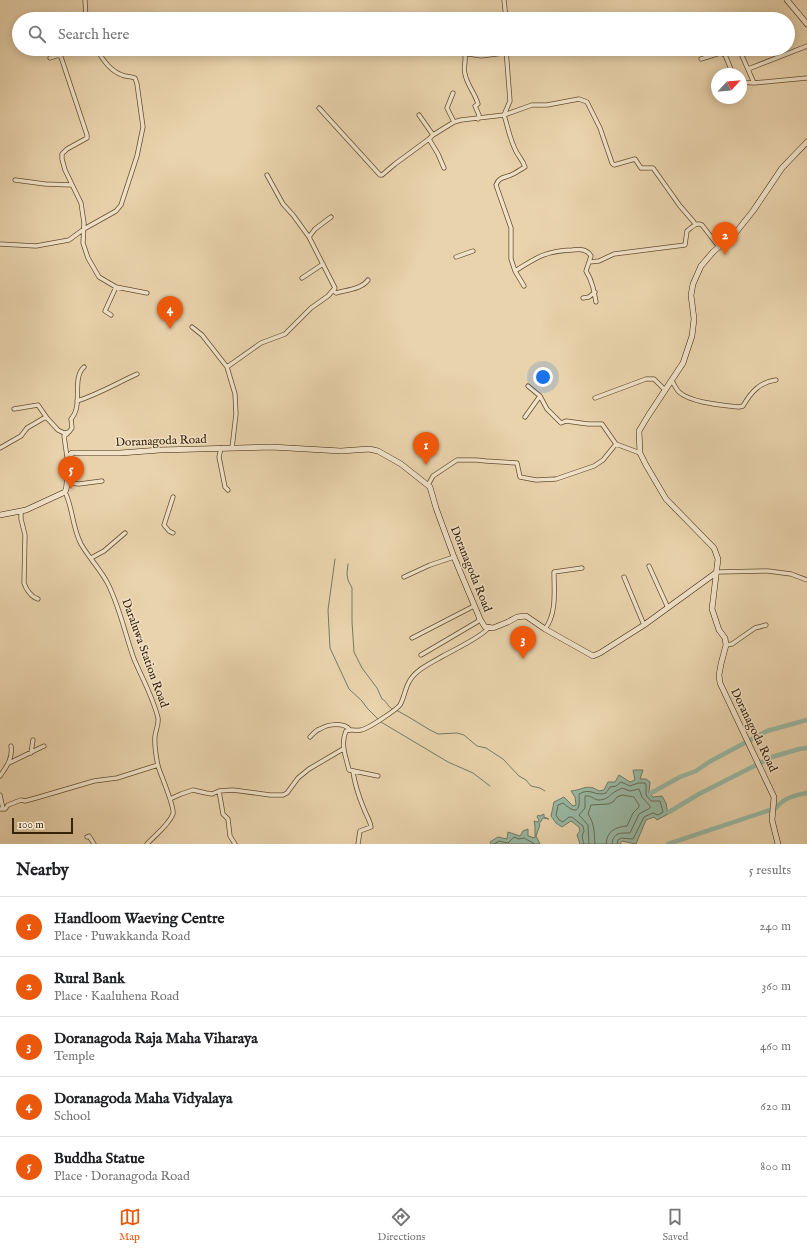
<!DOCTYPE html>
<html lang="en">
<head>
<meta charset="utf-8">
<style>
  body { margin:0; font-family:"IM FELL English",serif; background:#f2f2f2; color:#202124 }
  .compass { position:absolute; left:711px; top:68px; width:36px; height:36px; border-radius:50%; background:#fff; box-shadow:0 2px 10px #0003; rotate:64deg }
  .scale { position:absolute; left:12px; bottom:10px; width:61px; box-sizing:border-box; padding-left:4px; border:2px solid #372107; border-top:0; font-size:11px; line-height:14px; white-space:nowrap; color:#372107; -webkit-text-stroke:3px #f1e2c9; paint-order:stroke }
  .you { position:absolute; left:543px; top:377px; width:14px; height:14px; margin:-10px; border:3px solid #fff; border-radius:50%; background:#1a73e8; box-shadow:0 0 0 6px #1a73e833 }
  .badge { display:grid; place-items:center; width:26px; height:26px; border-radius:50%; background:#ea580c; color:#fff; font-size:13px; font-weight:700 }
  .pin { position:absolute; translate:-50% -33px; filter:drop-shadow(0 1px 2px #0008) }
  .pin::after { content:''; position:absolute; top:21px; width:14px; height:12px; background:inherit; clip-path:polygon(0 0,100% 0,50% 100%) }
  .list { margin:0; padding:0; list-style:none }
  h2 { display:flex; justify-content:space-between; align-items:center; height:52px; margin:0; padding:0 16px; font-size:17px }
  h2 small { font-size:13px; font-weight:400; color:#757577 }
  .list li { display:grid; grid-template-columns:26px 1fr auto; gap:12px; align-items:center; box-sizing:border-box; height:60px; padding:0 16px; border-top:1px solid #e0e0e0 }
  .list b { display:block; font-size:15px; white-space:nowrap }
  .list p { margin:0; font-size:13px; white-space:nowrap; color:#757577 }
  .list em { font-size:13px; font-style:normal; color:#757577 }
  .icon { flex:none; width:22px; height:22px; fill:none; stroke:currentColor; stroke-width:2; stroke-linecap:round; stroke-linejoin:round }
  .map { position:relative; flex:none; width:807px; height:844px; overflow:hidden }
  .search { position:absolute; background:#fff; box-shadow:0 2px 10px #0003; left:12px; right:12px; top:12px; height:44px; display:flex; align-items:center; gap:10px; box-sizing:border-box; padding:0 14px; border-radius:22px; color:#757577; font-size:15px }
  .sheet { height:352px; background:#fff }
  nav { display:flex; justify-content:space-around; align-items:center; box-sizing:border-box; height:56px; border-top:1px solid #e0e0e0; background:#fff; font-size:11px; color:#757577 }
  nav a { display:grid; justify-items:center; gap:2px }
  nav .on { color:#ea580c }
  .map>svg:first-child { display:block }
</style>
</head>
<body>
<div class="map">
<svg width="807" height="844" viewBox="0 0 807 844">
  <rect width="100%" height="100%" fill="#e9d3ac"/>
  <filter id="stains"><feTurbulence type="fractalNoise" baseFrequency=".005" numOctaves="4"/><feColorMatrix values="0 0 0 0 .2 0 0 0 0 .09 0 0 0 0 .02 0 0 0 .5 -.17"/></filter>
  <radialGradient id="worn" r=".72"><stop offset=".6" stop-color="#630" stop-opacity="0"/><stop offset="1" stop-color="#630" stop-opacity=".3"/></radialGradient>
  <path fill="#99b9a5" stroke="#727c66" d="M633,770H643L640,779H646L650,782L649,793L653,797L662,796L666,803L668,814L657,820L654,817L646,820L636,844L622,841L620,844H580L577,835L580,831L579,827L571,821L562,827L556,823L551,816L554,802L564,797L573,806L576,805L575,797L571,791C583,790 587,783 599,791L604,790L608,782H615L619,775L630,782L635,780Z
    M544,814V817L549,819L543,818L539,824L540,825L536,836L540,844H491L490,842L498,837L507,839L508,832L520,836L523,831L528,829V836L535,838V826L534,821L538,822L539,820L537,817L538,815L540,816Z"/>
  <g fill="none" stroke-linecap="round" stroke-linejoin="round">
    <path stroke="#686d56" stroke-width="1" d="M494,844L499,841L508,843L514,837L519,839L524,838L535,844
      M584,844L582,836L584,831L583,826L572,817H569L563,822L559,820L556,815L558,805L563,803C578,816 580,810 579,794C591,787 595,797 606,793L610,787L616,786L621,782L630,786L638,783H645L646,785V795L651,801H660L663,812L658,815L653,813L644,817L633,839L621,838L618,840L617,844
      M589,844L588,825L579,815L585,808V796C591,795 593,799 598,800C606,800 608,797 613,793C615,791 619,790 622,788L630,791L639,789L642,797L650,806V808L639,814L630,833C621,833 613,832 612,844
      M595,844C594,833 595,824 588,814L591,805L608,804L613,802L617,797L622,795L634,797L639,805V807L633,813L627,826C615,827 607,831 606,844"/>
    <path stroke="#727c66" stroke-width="1" d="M335,559L328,610L330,648L349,689L362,701L367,708L378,719
      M348,564L347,574L348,580L352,588V622L354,652L362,668L377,688L382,699C387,701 388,708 393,709
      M396,710L407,716L430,730L438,734L457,733L464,735L477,746L486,748L503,759L519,776L526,780L531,786L540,788L545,791
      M381,722L448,762L473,773L490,786"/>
    <path stroke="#99b9a5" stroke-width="4.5" d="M651,793L680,777L696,771L709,762L767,731L807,720
      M669,812L699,794L772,757L799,749L807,748
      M668,844L776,808C783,798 796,795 807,793"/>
    <defs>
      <path id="street" d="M85,0L86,19
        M504,0L506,19
        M506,49L510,101L504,115L532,105H547L579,99L587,102L600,128L612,163L614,165L635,159L641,168H653L680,206L693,221L695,224
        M739,49L754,83
        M50,58L59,55L61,57L87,135V138L67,149L62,154V159L65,170L81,203L84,223L83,243L88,258L99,277L116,287L147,293
        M701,59L720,53L725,55L733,74
        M748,69L807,46
        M741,82L754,83L807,78
        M453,93L447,108L454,122
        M319,108L380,175H382L395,164L429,139L433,135L419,115
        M478,119L479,115L475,106L478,104C475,93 467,85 465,74C463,68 466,62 465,55L469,54L481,56L504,53L506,51
        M433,135L454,122L461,120L504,115C508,127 510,141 517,153C520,158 523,161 525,167C521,169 516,173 511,175C504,178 499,177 496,185L511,228V259L515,271L524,286
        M429,139L438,154L444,168
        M15,180L45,184L72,185
        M309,237L315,229L331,217
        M0,244L36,246L69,240L84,229L116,211L121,205L137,156L143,127L137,84L135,78C130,76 126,77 122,75C111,71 102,59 97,49
        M456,257L473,251
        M515,271C537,257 546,251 572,250C580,249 587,249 591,256L589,262
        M302,278L323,264
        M333,290L336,293C346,290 362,289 368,280
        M583,298L589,297L595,292
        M596,302C594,291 592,280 586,271L589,262L599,261L614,254L685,245L687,231C692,227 696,222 702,225L719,247
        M111,315L105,311L116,287
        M192,327L202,335L227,367L235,394L236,414L232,448
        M227,367L261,343L285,334L311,308L328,296L335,288L309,237L293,215L283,204L267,175
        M672,381C674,384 676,389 679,392C691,403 723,405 739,407L743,406C751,392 760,382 776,380
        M528,386L540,396L547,409L561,423L566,421L588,424H602L616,444L640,453
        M595,398L646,379H654L665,390
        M77,401C99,394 117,383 137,374
        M14,409L38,405L47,418
        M525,417L540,396
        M67,434L64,436L67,457
        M0,448L21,436L27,428L44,418H47L58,430L64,433L69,432L72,428L71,419C84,405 71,379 84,367
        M221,448L219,457L225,487L228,490
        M67,483L79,484L102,481
        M428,485L433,476L457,460H476L486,461L517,463L520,477L536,480L556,479L594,466L603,460L616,444
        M65,492C73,508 72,527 81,544C89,558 101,570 108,584C120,608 125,634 134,659C142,678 153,697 158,718C159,724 156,729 155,736C154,746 156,756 158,766C161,776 175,807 173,814C168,826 155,835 147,844
        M21,511V519L25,535L24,583C26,589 31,597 38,599
        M173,533L169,531L164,525L173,497
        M91,558L104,551L125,533
        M649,566L668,608
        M717,572L768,571L791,574L807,580
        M404,577L430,565L454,557
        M624,577L644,625
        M545,629C557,613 554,591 554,572L582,568
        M412,638L474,606
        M726,645L732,644L755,628L766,625
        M421,655L477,622L480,619
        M310,737C313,734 316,730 320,729C328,724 344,722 350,730
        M31,753L33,740
        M9,763L44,746
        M353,772C355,785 359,797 364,809C366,815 370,820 371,827L360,831L358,844
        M0,776C7,766 13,758 11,746
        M378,776L349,770C346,757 340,744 346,731C351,729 356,731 361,730C368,729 396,710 400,705C404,698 405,689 409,682C415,670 431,663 443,656C452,651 485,635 489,627
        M219,791L223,814L228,819L230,836L235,844
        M0,795L3,809
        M170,799L181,794L193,790L206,793L212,794L219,791L233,790L270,795H283L287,793L298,778L309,769L343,749
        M0,809H5L8,805L21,800L25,801L36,798L94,781L117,778L158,765
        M87,837L89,836L94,844"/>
      <path id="secondary" d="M787,0L807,24
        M0,515L26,510L65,492C72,478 59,464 72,453H120L160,450L271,447L341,451L369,449L378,451L401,464L430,487L436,508L454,557L480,619L485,627L493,628L508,622L517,617L526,616L545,629L593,656L600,653L644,625L717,572
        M778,844L772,820L774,797L720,683L719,675L721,664L726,645L725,638L719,630L712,609L718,559L714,548L666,499L646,465L640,453L639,431L648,416L683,363L692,336L694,319L691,295L693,284L701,266L713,252L737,231L753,211L782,168L807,142"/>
    </defs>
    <use href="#street" stroke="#644e30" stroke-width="5"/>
    <use href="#secondary" stroke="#372107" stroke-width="6"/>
    <use href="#street" stroke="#f1e2c9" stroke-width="3.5"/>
    <use href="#secondary" stroke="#f1e2c9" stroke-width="5"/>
  </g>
  <g text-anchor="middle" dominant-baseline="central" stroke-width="3" stroke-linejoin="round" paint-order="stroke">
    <g font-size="12" fill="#372107" stroke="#f1e2c9">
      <text transform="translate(161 441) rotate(-2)">Doranagoda Road</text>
      <text transform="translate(471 569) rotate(68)">Doranagoda Road</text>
      <text transform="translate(145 653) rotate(70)">Daraluwa Station Road</text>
      <text transform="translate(754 730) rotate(64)">Doranagoda Road</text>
    </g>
  </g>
  <rect width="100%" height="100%" filter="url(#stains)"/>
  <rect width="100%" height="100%" fill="url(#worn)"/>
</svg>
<svg class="compass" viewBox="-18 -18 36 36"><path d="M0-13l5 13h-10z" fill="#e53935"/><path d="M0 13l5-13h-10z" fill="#757577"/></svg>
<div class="scale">100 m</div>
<div class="you"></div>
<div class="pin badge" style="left:426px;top:465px">1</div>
<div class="pin badge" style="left:725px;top:255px">2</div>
<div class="pin badge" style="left:523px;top:659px">3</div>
<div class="pin badge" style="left:170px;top:329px">4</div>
<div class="pin badge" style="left:71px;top:489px">5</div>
<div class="search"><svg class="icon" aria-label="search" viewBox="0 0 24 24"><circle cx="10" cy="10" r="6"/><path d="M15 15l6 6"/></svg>Search here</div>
</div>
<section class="sheet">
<h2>Nearby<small>5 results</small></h2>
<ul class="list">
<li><span class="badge">1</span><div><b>Handloom Waeving Centre</b><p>Place · Puwakkanda Road</p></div><em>240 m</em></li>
<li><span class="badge">2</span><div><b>Rural Bank</b><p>Place · Kaaluhena Road</p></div><em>360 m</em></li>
<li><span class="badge">3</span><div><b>Doranagoda Raja Maha Viharaya</b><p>Temple</p></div><em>460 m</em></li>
<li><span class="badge">4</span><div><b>Doranagoda Maha Vidyalaya</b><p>School</p></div><em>620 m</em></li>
<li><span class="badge">5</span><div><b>Buddha Statue</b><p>Place · Doranagoda Road</p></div><em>800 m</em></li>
</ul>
</section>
<nav>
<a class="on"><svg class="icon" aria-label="map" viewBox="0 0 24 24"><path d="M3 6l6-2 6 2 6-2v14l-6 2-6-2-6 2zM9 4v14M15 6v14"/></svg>Map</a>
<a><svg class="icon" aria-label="directions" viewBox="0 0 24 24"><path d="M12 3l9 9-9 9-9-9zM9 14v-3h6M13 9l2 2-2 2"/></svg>Directions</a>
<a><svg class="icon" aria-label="saved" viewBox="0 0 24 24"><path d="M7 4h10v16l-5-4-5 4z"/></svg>Saved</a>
</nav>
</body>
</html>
